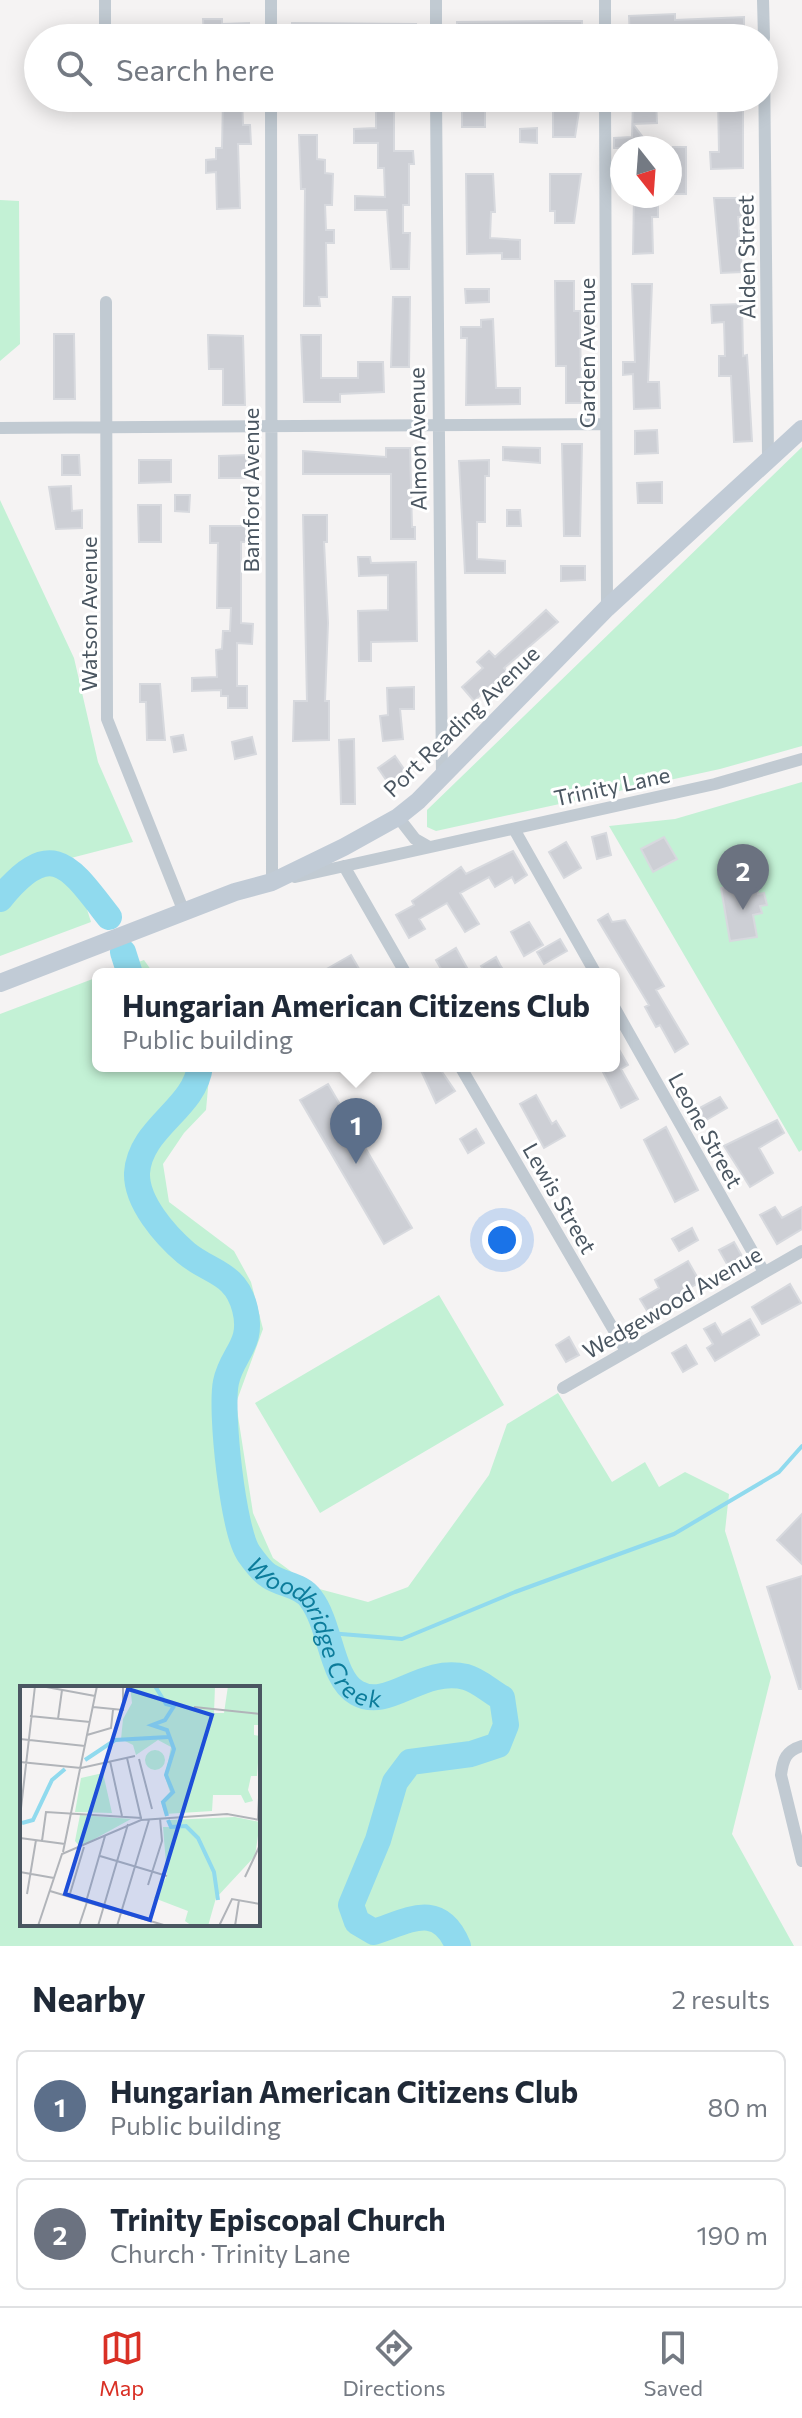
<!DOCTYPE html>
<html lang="en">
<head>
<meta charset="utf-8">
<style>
  body { margin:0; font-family:Commissioner,sans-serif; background:#f6f6f7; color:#1f2937 }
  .compass { position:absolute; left:610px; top:136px; width:72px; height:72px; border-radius:50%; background:#fff; box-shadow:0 4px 20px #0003; rotate:163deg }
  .you { position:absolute; left:502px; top:1240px; width:28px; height:28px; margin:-20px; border:6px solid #fff; border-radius:50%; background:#1a73e8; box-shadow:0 0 0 12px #1a73e833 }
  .badge { display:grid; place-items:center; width:52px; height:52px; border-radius:50%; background:#d93025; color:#fff; font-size:26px; font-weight:700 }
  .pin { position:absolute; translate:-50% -66px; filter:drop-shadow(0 2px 4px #0008) }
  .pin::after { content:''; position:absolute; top:42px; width:28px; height:24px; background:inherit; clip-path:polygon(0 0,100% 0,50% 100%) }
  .popup { position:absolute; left:92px; top:968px; width:528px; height:104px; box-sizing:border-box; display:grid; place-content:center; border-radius:12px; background:#fff; filter:drop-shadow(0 2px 6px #0005); font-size:26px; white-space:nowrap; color:#747a83 }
  .popup b { font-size:30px; color:#1f2937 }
  .popup::after { content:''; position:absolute; left:50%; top:100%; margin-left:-16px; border:16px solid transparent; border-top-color:#fff }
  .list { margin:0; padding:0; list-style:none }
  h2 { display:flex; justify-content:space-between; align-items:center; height:104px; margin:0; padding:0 32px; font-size:34px }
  h2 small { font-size:26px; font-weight:400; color:#747a83 }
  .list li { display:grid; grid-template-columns:52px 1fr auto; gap:24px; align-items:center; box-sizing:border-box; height:112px; margin:0 16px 16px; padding:0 16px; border:2px solid #e0e1e3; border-radius:12px }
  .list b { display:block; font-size:30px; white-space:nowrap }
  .list p { margin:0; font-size:26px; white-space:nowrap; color:#747a83 }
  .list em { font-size:26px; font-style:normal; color:#747a83 }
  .icon { flex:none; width:44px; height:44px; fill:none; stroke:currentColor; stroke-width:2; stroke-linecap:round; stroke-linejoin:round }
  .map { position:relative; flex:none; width:802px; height:1946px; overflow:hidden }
  .search { position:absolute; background:#fff; box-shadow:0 4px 20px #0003; left:24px; right:24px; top:24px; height:88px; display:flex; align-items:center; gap:20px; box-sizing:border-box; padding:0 28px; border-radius:44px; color:#747a83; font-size:30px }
  .sheet { height:360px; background:#fff }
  nav { display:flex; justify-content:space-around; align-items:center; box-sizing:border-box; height:112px; border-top:2px solid #e0e1e3; background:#fff; font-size:22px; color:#747a83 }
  nav a { display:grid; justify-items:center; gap:4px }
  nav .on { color:#d93025 }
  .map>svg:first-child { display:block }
</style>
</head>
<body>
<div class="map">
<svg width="802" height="1946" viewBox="0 0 802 1946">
  <rect width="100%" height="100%" fill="#f5f3f3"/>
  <path fill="#c3f1d5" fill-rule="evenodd" d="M0,200L19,201L20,344L0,361Z
    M802,447V746L720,769L436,831L427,827V810Z
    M0,500L74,658L98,762L133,842L71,858L91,922L0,956Z
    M802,782V1150L799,1152L609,826L675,819Z
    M144,960L154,974H106Z
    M98,977V1066H210L206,1110L184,1133L163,1164L169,1202L234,1251L251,1282L263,1329L236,1403L253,1513L273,1558L312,1587L368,1602L408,1587L489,1475L507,1424L558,1393L612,1482L645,1462L659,1487L685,1472L729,1494L725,1531L771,1677L732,1834L794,1946H0V1014ZM258,1688V1924H22V1688Z
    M439,1295L504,1405L320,1513L255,1403Z"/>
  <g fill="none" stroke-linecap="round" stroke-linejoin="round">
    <path stroke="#90daee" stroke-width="4" d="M329,1633L402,1639L515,1592L674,1534L779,1472L802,1446"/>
    <g stroke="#90daee" stroke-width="26">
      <path d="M0,899C52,835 70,867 109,917"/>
      <path d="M123,952L130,974"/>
      <path id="s1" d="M200,1066C195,1109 140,1127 137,1173C136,1202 165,1235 186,1253C210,1273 236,1272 245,1309C254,1345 232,1353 226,1382C220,1410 233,1532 249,1554C254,1561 262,1572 269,1576C282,1585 302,1585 311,1599C331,1625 331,1679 357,1693C389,1711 421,1666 466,1677C478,1680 491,1692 502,1698L506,1725L498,1745L471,1754L410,1762L395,1782L378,1840L351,1905L357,1922L374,1932C408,1921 439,1900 458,1946"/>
    </g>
  </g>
  <path fill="#cdcfd5" stroke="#d7d9de" stroke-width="2" d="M675,14V20L744,17V35L630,38L629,16Z
    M203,19H222V24L249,23V38H204Z
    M557,21H582V38H457V22Z
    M292,23L416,24L415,38H292Z
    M223,98H242L243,125H250L251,144H238L240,208L217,209L216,172L206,173V160L216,159V148H222Z
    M298,98H318L319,109L298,110Z
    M412,98L413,109L394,110V151H413L414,164H409V205H403V233H410L409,269H391L387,210H355V196L385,197L384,168H378V143H354V129L376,128V99Z
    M520,98L521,110L485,111V127H462V111H455V99Z
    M718,98H743V168L711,169L710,152H719Z
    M633,100H656L657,123L633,124L651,148H614V138L632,137Z
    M553,111H579L575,137H553Z
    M537,128V143L520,142V129Z
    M299,135H317V159L325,160V173L333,174L332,205H325L326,230H334V243H326L327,297H319L320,306H304L305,189H301Z
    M673,147H686V194H670Z
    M466,174H493L495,212H491L490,238L520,240V259H502V253L467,254Z
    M550,174H581L574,223H555V211H550Z
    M634,196H658V217H652L653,253L633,254Z
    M714,198H746V217H738L742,272L721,273Z
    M555,281H574V311H580L581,403H566V366H556Z
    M632,284H652L648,382H659L660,408L634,409L633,374L623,375V362H635Z
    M465,289H489V302L466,303Z
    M393,297H410L409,367H391Z
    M742,304L743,356L747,355L752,441L734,442L731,376H719V356H725L724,322L712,323L711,305Z
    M493,319L496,388H520V404L466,405L467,338H461V327H481V320Z
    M54,334H74L75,399H54Z
    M208,335L243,336L245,405H223V369H209Z
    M301,335H321V378H358V362H383L384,392L340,394V402H304Z
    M657,430L658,453L635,454V431Z
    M562,444H582L580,536H564Z
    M503,447L540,448V463L503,460Z
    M386,448H410L412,527H415V539H391V474H303V451L386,457Z
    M62,455H79L80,475H62Z
    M247,455V478H219V456Z
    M139,460H171V482L139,483Z
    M489,460V476H485V522H477V559L505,561V573H465L459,461Z
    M662,482V503H638L637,483Z
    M71,486L72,511L82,510V528L56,529L49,487Z
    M175,495H190L189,512L175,511Z
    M138,505H161V542H139Z
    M507,510H520L521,526H507Z
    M303,515H327V542H324L328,623L325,701H329V740L293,741L294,701H307Z
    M210,526H247V542H241V623L253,624L252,644L237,643V686H247V708H228V696H221V690L192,691V678L217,677L216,650L222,649L223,631H230L231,608H217L218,543H210Z
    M358,557H370L371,563L416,562L417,641L371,642V661H359L358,611L388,610V575L359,576Z
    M561,566H585V580L561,581Z
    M546,610L558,622L504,668L507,671L474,701L462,687L483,668L477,662L489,651L495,657Z
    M140,684H160L165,740H147L146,702H140Z
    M414,687V709H400L403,739L383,741L380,716L388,715L387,688Z
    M183,735L186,750L174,752L171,737Z
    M252,737L256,754L235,759L232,742Z
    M354,739L355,804H341L339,740Z
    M395,756L410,778L393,790L378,768Z
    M606,833L611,855L597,859L592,837Z
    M664,837L677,859L653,872L641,849Z
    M566,842L581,868L564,878L549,852Z
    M513,851L527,875L515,883L512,877L495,887L489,877L460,893L479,924L465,932L447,903L419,919L425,929L409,938L396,915L414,905L412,901L461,867L466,874Z
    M748,883L749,887L757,886L758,894L764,893L767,905L760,906L762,913L753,915L757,937L730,941L721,888Z
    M608,914L612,922L625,920L664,986L656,990L688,1044L675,1052L660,1025L656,1027L645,1007L649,1005L598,920Z
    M529,922L543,945L524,956L511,932Z
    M560,939L567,951L544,964L537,952Z
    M456,948L467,968L457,974H444L436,960Z
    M351,955L362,974H318Z
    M496,957L500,965L506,974H486L481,966Z
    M614,1041L628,1065L621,1069L638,1099L621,1108L600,1066H614Z
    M419,1066H438L455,1091L436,1103Z
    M328,1084L412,1228L384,1244L300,1100Z
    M536,1095L552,1124L556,1121L565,1136L544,1148L520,1104Z
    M720,1097L727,1108L703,1122L696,1110Z
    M777,1120L784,1133L759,1148L773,1173L750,1187L724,1146Z
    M666,1127L698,1190L675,1202L644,1140Z
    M476,1129L484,1143L468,1153L460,1139Z
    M775,1207L782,1218L802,1207V1229L777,1244L760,1215Z
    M692,1228L698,1240L679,1251L672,1239Z
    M734,1242L746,1263L731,1271L719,1250Z
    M688,1261L700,1282L683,1292L685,1296L649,1314L640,1299L659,1288L655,1280Z
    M790,1284L801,1303L762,1324L752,1307Z
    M750,1319L759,1335L715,1361L707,1348L713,1344L704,1329L715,1323L722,1335Z
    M569,1337L579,1355L566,1362L556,1345Z
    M686,1345L697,1364L683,1372L672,1353Z
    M802,1514V1564L777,1540Z
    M802,1576V1689H799L767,1587Z"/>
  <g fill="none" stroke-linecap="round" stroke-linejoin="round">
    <path stroke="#c1cad2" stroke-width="12" d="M105,0V38
      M436,0V38
      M605,0V38
      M763,0L764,38
      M271,38V0
      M764,57L768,457
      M271,98L272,882L277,881
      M436,98L442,779
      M605,98L607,608
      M106,302L107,719L184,912
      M0,428L606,424
      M398,817L415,839L429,847
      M514,829L596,974
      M344,866L406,974
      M295,877L715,784L802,759
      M614,1007L764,1272
      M460,1066L626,1351
      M563,1388L802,1251
      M802,1746C786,1751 783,1759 781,1775L802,1861"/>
    <path stroke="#c1cbd6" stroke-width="18" d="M0,983L235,892L272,882L344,847L398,817L418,801L607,608L802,429"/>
  </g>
  <g text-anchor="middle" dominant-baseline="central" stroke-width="6" stroke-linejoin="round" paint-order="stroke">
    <g font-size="22" fill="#4a5661" stroke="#fff">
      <text transform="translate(746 257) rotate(-91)">Alden Street</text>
      <text transform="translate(586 353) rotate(-90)">Garden Avenue</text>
      <text transform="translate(417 439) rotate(-91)">Almon Avenue</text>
      <text transform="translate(250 490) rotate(-90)">Bamford Avenue</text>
      <text transform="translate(88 614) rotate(-90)">Watson Avenue</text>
      <text transform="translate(461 721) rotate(-44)">Port Reading Avenue</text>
      <text transform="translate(612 786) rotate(-12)">Trinity Lane</text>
      <text transform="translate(706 1130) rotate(61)">Leone Street</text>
      <text transform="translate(560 1198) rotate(60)">Lewis Street</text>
      <text transform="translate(672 1302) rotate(-30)">Wedgewood Avenue</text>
    </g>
    <g font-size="24" font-style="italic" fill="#0c7c9b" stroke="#fff">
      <text stroke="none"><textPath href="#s1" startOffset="668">Woodbridge Creek</textPath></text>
    </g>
  </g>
  <g transform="translate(20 1686)">
    <rect width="240" height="240" fill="#f5f3f3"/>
    <path d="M110,0H195L194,27H204L208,0H240V39H234V49L240,50L237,90H231L228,104L233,115L225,117L221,109H193L192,125L145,128L141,116L150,106L145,91L151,61L138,54L116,69L113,59L101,53L103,33L112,17ZM125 74a10 10 0 1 1 20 0a10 10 0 1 1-20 0ZM83,87L92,127L55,126L61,92ZM60,129L111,133L60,161L55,155ZM215,131L240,136L235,170L196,212L188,240H172L165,235L168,225L134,212L147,190L143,141H150V134Z" fill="#c3f1d5"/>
    <path fill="none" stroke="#90daee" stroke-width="4" d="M135,0L146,18L154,20L145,34L132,39L147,44L154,63L146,89L153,106L143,116L147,130M65,74L95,54L148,51M148,134L151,141L166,140L178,152L194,186L198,214M2,137L13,134L32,94L45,83"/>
    <path fill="none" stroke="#b1b4b9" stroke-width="2" d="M21,0L75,10M73,21L103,24V0M174,21L240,28M10,30L70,36M38,33L42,4M67,49L91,42L93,24M0,53L65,60M107,72L121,132M119,73L132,123M90,75L102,130M0,76L61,82L115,70M0,131L15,0M238,133L240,91M0,152L45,158M22,155L26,126L122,132M43,166L77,0M80,170L147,190M0,186L34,192M225,191L240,159M128,199L142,155L140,132M30,205L147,240M7,208L16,154M49,211L64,161M66,216L85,150M18,240L42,168L121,134L207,128L240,134M59,240L67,216M78,240L108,138M97,240L129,134M199,240L212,213L240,218M215,240L219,214"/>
    <path fill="#1d4ed8" fill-opacity="0.15" stroke="#1d4ed8" stroke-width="4" d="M108,3L192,29L130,234L45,208Z"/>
    <rect width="240" height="240" fill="none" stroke="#4a5661" stroke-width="4"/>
  </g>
</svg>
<svg class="compass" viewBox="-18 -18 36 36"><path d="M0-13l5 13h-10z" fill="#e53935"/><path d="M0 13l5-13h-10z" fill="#747a83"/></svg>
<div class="you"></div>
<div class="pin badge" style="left:356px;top:1164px;background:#5c6f8a">1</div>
<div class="popup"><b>Hungarian American Citizens Club</b>Public building</div>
<div class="pin badge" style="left:743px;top:910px;background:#6b7280">2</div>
<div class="search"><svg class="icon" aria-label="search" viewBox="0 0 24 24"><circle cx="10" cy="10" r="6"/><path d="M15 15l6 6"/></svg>Search here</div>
</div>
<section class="sheet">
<h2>Nearby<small>2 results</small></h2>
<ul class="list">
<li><span class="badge" style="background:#5c6f8a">1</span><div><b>Hungarian American Citizens Club</b><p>Public building</p></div><em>80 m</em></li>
<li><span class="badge" style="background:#6b7280">2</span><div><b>Trinity Episcopal Church</b><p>Church · Trinity Lane</p></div><em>190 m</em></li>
</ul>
</section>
<nav>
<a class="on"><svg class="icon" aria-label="map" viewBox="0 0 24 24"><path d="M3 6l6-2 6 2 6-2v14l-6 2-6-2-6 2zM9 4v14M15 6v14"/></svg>Map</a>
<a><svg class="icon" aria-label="directions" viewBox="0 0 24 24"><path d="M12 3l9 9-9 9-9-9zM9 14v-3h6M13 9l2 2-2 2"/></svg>Directions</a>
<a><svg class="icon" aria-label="saved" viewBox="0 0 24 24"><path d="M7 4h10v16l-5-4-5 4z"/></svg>Saved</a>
</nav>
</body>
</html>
